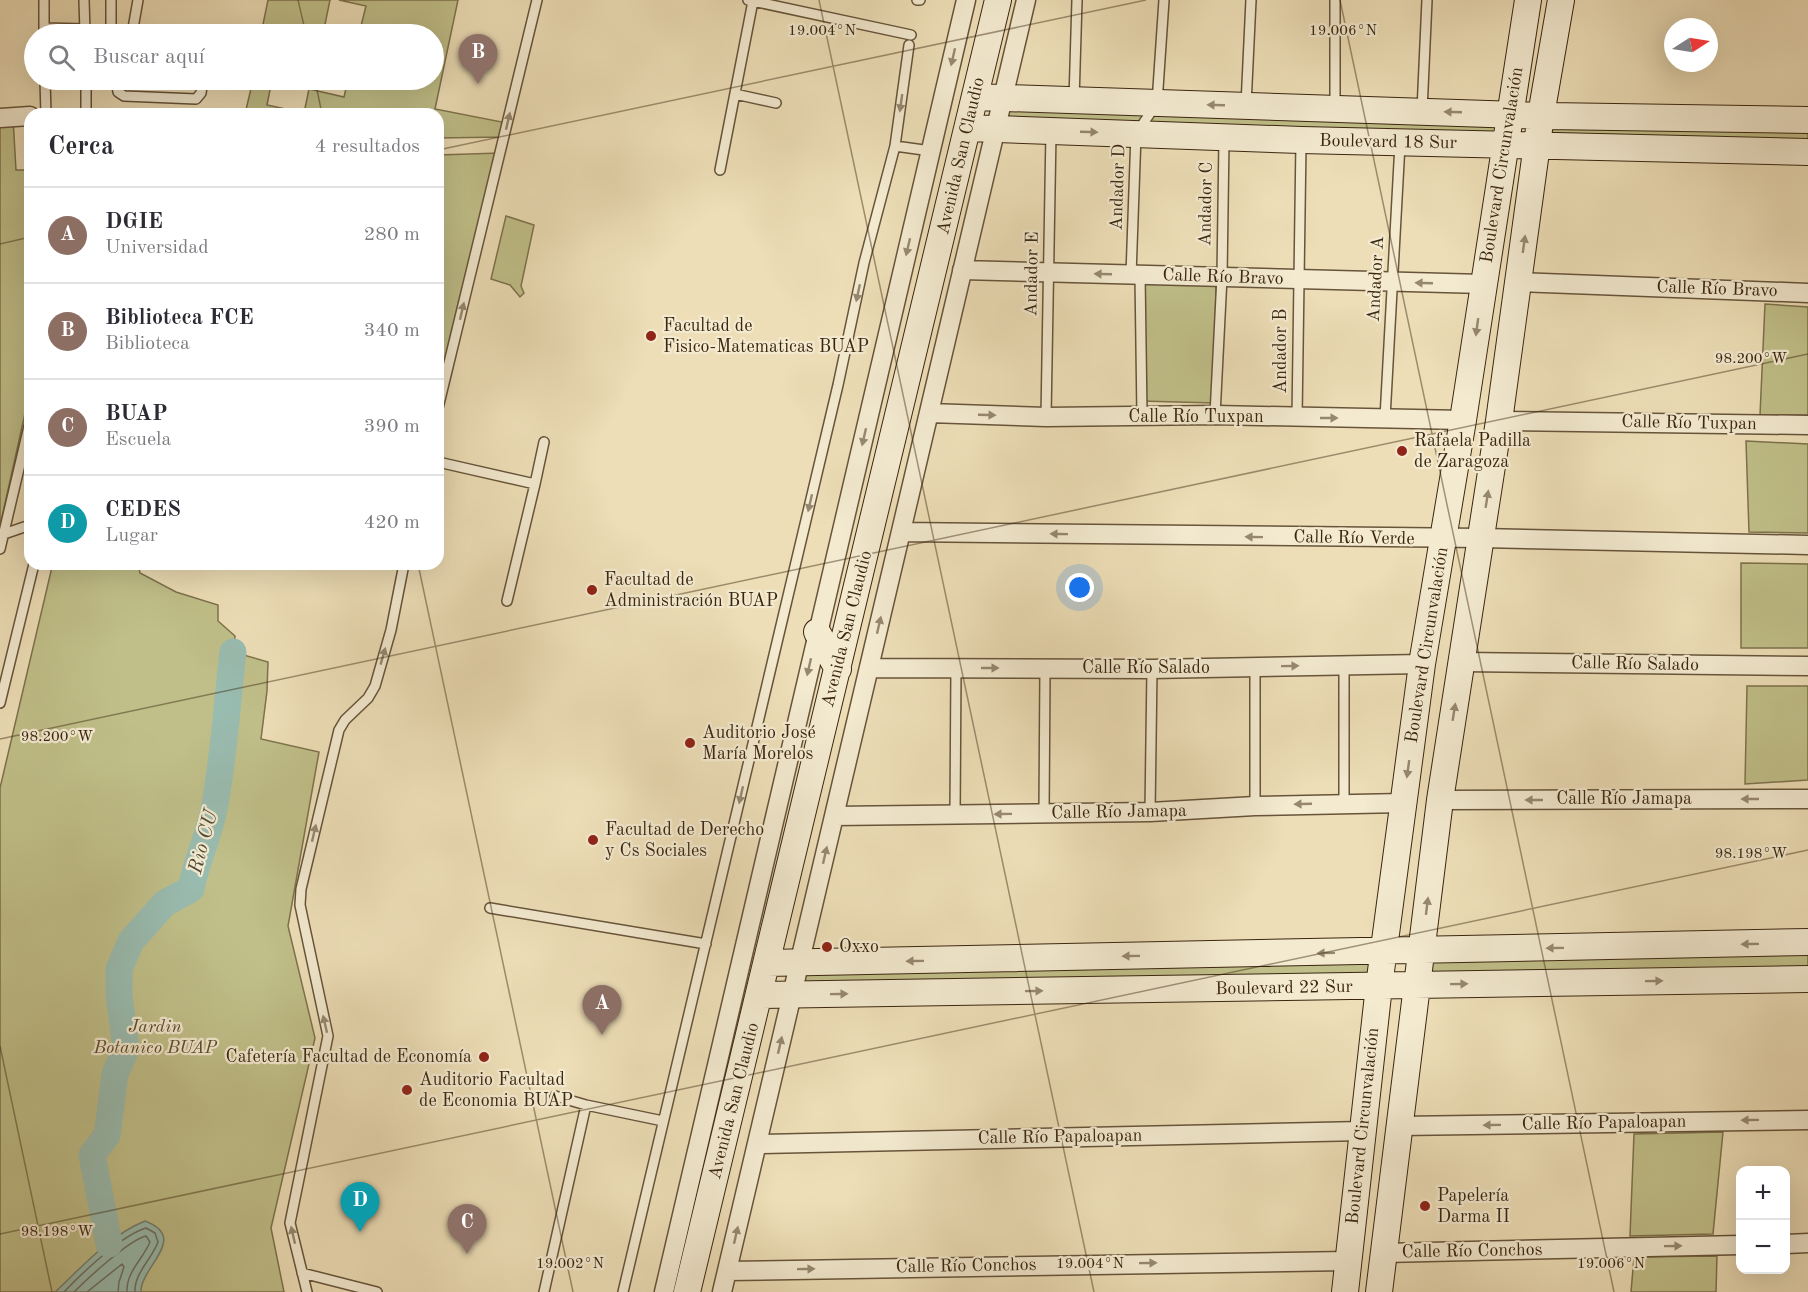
<!DOCTYPE html>
<html lang="es">
<head>
<meta charset="utf-8">
<style>
  body { margin:0; font-family:"Old Standard TT",serif; background:#f2f2f3; color:#2b2b33 }
  .controls { position:absolute; right:18px; bottom:18px; display:grid; overflow:hidden; border-radius:12px; box-shadow:0 6px 24px #0002 }
  .controls button { width:54px; height:54px; display:grid; place-items:center; padding:0; border:0; border-bottom:2px solid #e1e1e2; background:#fff; color:#2b2b33; font:30px sans-serif }
  .compass { position:absolute; left:1664px; top:18px; width:54px; height:54px; border-radius:50%; background:#fff; box-shadow:0 6px 24px #0002; rotate:78deg }
  .you { position:absolute; left:1080px; top:588px; width:21px; height:21px; margin:-15px; border:4px solid #fff; border-radius:50%; background:#1a73e8; box-shadow:0 0 0 9px #1a73e833 }
  .badge { display:grid; place-items:center; width:39px; height:39px; border-radius:50%; background:#0f766e; color:#fff; font-size:20px; font-weight:700 }
  .pin { position:absolute; translate:-50% -50px; filter:drop-shadow(0 2px 3px #0008) }
  .pin::after { content:''; position:absolute; top:32px; width:21px; height:18px; background:inherit; clip-path:polygon(0 0,100% 0,50% 100%) }
  .list { margin:0; padding:0; list-style:none }
  h2 { display:flex; justify-content:space-between; align-items:center; height:78px; margin:0; padding:0 24px; font-size:26px }
  h2 small { font-size:20px; font-weight:400; color:#7c7c81 }
  .list li { display:grid; grid-template-columns:39px 1fr auto; gap:18px; align-items:center; box-sizing:border-box; height:96px; padding:0 24px; border-top:2px solid #e1e1e2 }
  .list b { display:block; font-size:22px; white-space:nowrap }
  .list p { margin:0; font-size:20px; white-space:nowrap; color:#7c7c81 }
  .list em { font-size:20px; font-style:normal; color:#7c7c81 }
  .icon { flex:none; width:33px; height:33px; fill:none; stroke:currentColor; stroke-width:2; stroke-linecap:round; stroke-linejoin:round }
  .map { position:relative; flex:none; width:1808px; height:1292px; overflow:hidden }
  .search { position:absolute; background:#fff; box-shadow:0 6px 24px #0002; left:24px; top:24px; width:420px; height:66px; display:flex; align-items:center; gap:15px; box-sizing:border-box; padding:0 21px; border-radius:33px; color:#7c7c81; font-size:22px }
  .panel { position:absolute; background:#fff; box-shadow:0 6px 24px #0002; left:24px; top:108px; width:420px; height:462px; border-radius:18px }
  .map>svg:first-child { display:block }
</style>
</head>
<body>
<div class="map">
<svg width="1808" height="1292" viewBox="0 0 1808 1292">
  <rect width="100%" height="100%" fill="#eddeb7"/>
  <filter id="stains"><feTurbulence type="fractalNoise" baseFrequency=".00333" numOctaves="4"/><feColorMatrix values="0 0 0 0 .2 0 0 0 0 .09 0 0 0 0 .02 0 0 0 .5 -.17"/></filter>
  <radialGradient id="worn" r=".72"><stop offset=".6" stop-color="#630" stop-opacity="0"/><stop offset="1" stop-color="#630" stop-opacity=".3"/></radialGradient>
  <path fill="#c0bf89" stroke="#7d724c" stroke-width="1.5" d="M268,0H330L323,34H261Z
    M339,0H458L435,109L507,123L504,137L438,138V114H245L253,80H272L267,105L304,113L309,89L275,80H311L309,89L344,97L348,80H434V34H359L366,6Z
    M1003,98L1508,113L1503,146L996,129Z
    M1547,115L1808,120V153L1543,147Z
    M13,118L16,170H30V391L0,526V119Z
    M500,153L438,401V155Z
    M506,216L534,225L521,286L524,293L520,297L510,285L491,279Z
    M1144,282L1216,284L1214,403L1141,401Z
    M1765,304L1808,307V415H1760Z
    M1746,441L1808,444V533L1749,532Z
    M1741,563L1808,564V648H1741Z
    M73,564H138L140,573L176,592L218,605V621L235,636L233,652L268,662L267,691L261,739L319,752L288,926L315,1038L271,1228L284,1292H0V788L52,567Z
    M1747,686H1808V780L1745,784Z
    M1808,943V979L1414,985L1419,953Z
    M1391,953L1386,986L792,995L799,963Z
    M1723,1132L1713,1234L1630,1236L1634,1134Z
    M1717,1256L1716,1292H1631L1634,1257Z"/>
  <path fill="#99bcb0" stroke="#738070" stroke-width="1.5" d="M145,1221C190,1238 140,1267 141,1292H55C82,1267 110,1235 145,1221Z"/>
  <g fill="none" stroke-linecap="round" stroke-linejoin="round">
    <path stroke="#6a7160" stroke-width="1.5" d="M64,1292C82,1273 122,1235 146,1228L155,1233L158,1242C152,1259 134,1273 135,1292
      M74,1292C88,1278 129,1240 146,1236L150,1242C143,1259 126,1272 127,1292
      M87,1292L122,1264L124,1267L119,1282L118,1292"/>
    <path stroke="#99bcb0" stroke-width="27" d="M109,1244L92,1155L107,1135L115,1074L126,1049L119,996V969L131,941L165,903L191,889C196,861 209,836 214,809C224,757 227,704 233,652"/>
    <defs>
      <path id="lane" d="M44,0V34
        M84,0L85,32
        M111,0V34
        M748,0L911,35
        M917,0H920
        M44,28L85,29
        M132,34L138,0
        M45,80L46,114
        M86,80V114
        M116,80L118,92L124,96L196,99L201,93L203,80
        M86,81L116,80
        M735,94L776,103
        M1074,100L1077,0
        M1246,105L1251,0
        M1335,108V0
        M1422,111L1427,0
        M895,146L931,151
        M720,170L753,1
        M1131,275L1136,134L1157,103L1164,0
        M1140,275L1142,416
        M438,408L537,0
        M1215,415L1222,277L1224,139
        M1046,417L1051,132
        M1297,418L1301,142
        M1385,418L1400,144
        M438,462L535,484L507,601
        M535,484L544,442
        M1,535L30,525
        M0,549L30,422
        M1255,667V806
        M0,703L34,564
        M1344,803V665
        M1150,812L1152,669
        M1044,813L1045,669
        M955,815L956,668
        M490,908L706,944
        M555,1096L586,1105L663,1121
        M302,1273L377,1292
        M307,1292L290,1223L328,1036L300,905L301,889L339,730L345,720L368,698L375,686L391,630L404,564
        M544,1292L586,1105
        M623,1292L838,385L864,263L895,146L909,45"/>
      <path id="street" d="M0,118L30,116
        M962,270L1483,284
        M1518,282L1808,293
        M929,413L1046,417L1215,415L1463,420
        M1499,421L1808,425
        M901,532L1481,538L1808,545
        M1462,662L1808,666
        M869,668L1152,669L1422,664
        M1440,800L1808,799
        M834,816L1150,812L1255,806L1403,803
        M1399,1126L1808,1120
        M757,1144L1363,1131
        M1786,1244L1808,1243
        M1384,1253L1740,1245
        M727,1271L1348,1261
        M664,1292L966,0
        M722,1292L1026,0"/>
      <path id="secondary" d="M975,97L1548,116L1808,120
        M968,128L1301,140L1808,152
        M817,632L838,669
        M767,963L1808,942
        M760,995L1808,979
        M687,1292L998,0
        M1345,1292L1379,986L1422,664L1463,420L1528,0
        M1379,1292L1440,800L1499,421L1541,115L1561,0"/>
    </defs>
    <use href="#lane" stroke="#67543a" stroke-width="12"/>
    <use href="#street" stroke="#67543a" stroke-width="21"/>
    <use href="#secondary" stroke="#3a2610" stroke-width="28"/>
    <use href="#lane" stroke="#f3ead0" stroke-width="9"/>
    <use href="#street" stroke="#f3ead0" stroke-width="18"/>
    <use href="#secondary" stroke="#f3ead0" stroke-width="26"/>
  </g>
  <defs><path id="oneway-solid" d="M-6-.8H1V-3.2L6.5 0L1 3.2V.8H-6Z" transform="scale(1.5)"/></defs>
  <g fill="#968870">
    <use href="#oneway-solid" transform="translate(953 57) rotate(103)"/>
    <use href="#oneway-solid" transform="translate(901 103) rotate(98)"/>
    <use href="#oneway-solid" transform="translate(1216 105) rotate(-178)"/>
    <use href="#oneway-solid" transform="translate(1453 112) rotate(-178)"/>
    <use href="#oneway-solid" transform="translate(508 121) rotate(-77)"/>
    <use href="#oneway-solid" transform="translate(1089 132) rotate(2)"/>
    <use href="#oneway-solid" transform="translate(1524 244) rotate(-82)"/>
    <use href="#oneway-solid" transform="translate(908 247) rotate(103)"/>
    <use href="#oneway-solid" transform="translate(1103 274) rotate(-178)"/>
    <use href="#oneway-solid" transform="translate(1424 283) rotate(-178)"/>
    <use href="#oneway-solid" transform="translate(858 293) rotate(102)"/>
    <use href="#oneway-solid" transform="translate(462 311) rotate(-77)"/>
    <use href="#oneway-solid" transform="translate(1477 327) rotate(98)"/>
    <use href="#oneway-solid" transform="translate(987 415) rotate(2)"/>
    <use href="#oneway-solid" transform="translate(1329 418)"/>
    <use href="#oneway-solid" transform="translate(864 437) rotate(103)"/>
    <use href="#oneway-solid" transform="translate(1487 499) rotate(-81)"/>
    <use href="#oneway-solid" transform="translate(810 503) rotate(103)"/>
    <use href="#oneway-solid" transform="translate(1059 534) rotate(-179)"/>
    <use href="#oneway-solid" transform="translate(1254 537) rotate(-179)"/>
    <use href="#oneway-solid" transform="translate(879 625) rotate(-77)"/>
    <use href="#oneway-solid" transform="translate(383 656) rotate(-74)"/>
    <use href="#oneway-solid" transform="translate(1290 666) rotate(-1)"/>
    <use href="#oneway-solid" transform="translate(809 667) rotate(103)"/>
    <use href="#oneway-solid" transform="translate(990 668)"/>
    <use href="#oneway-solid" transform="translate(1454 712) rotate(-81)"/>
    <use href="#oneway-solid" transform="translate(1408 769) rotate(98)"/>
    <use href="#oneway-solid" transform="translate(741 795) rotate(103)"/>
    <use href="#oneway-solid" transform="translate(1750 799) rotate(180)"/>
    <use href="#oneway-solid" transform="translate(1534 800) rotate(180)"/>
    <use href="#oneway-solid" transform="translate(1303 804) rotate(178)"/>
    <use href="#oneway-solid" transform="translate(1003 814) rotate(179)"/>
    <use href="#oneway-solid" transform="translate(314 833) rotate(-77)"/>
    <use href="#oneway-solid" transform="translate(825 855) rotate(-77)"/>
    <use href="#oneway-solid" transform="translate(1427 906) rotate(-83)"/>
    <use href="#oneway-solid" transform="translate(1750 944) rotate(179)"/>
    <use href="#oneway-solid" transform="translate(1555 948) rotate(179)"/>
    <use href="#oneway-solid" transform="translate(1326 953) rotate(179)"/>
    <use href="#oneway-solid" transform="translate(1131 956) rotate(179)"/>
    <use href="#oneway-solid" transform="translate(915 961) rotate(179)"/>
    <use href="#oneway-solid" transform="translate(1654 981) rotate(-1)"/>
    <use href="#oneway-solid" transform="translate(1459 984) rotate(-1)"/>
    <use href="#oneway-solid" transform="translate(1034 991) rotate(-1)"/>
    <use href="#oneway-solid" transform="translate(839 994) rotate(-1)"/>
    <use href="#oneway-solid" transform="translate(325 1024) rotate(-103)"/>
    <use href="#oneway-solid" transform="translate(780 1045) rotate(-77)"/>
    <use href="#oneway-solid" transform="translate(1750 1120) rotate(179)"/>
    <use href="#oneway-solid" transform="translate(1492 1125) rotate(179)"/>
    <use href="#oneway-solid" transform="translate(293 1235) rotate(-103)"/>
    <use href="#oneway-solid" transform="translate(736 1235) rotate(-77)"/>
    <use href="#oneway-solid" transform="translate(1673 1246) rotate(-1)"/>
    <use href="#oneway-solid" transform="translate(1148 1263) rotate(-1)"/>
    <use href="#oneway-solid" transform="translate(806 1269) rotate(-1)"/>
  </g>
  <path fill="none" stroke="#3a2610" stroke-width="1.5" stroke-opacity="0.45" d="M298,0L306,34M819,0L1094,1292M1340,0L1614,1292M315,80L322,114M438,150L1146,0M0,244L30,237M418,564L573,1292M0,739L1808,354M0,1046L52,1292M0,1234L1808,850"/>
  <g fill="#8f2418" stroke="#f3ead0" stroke-width="2">
    <circle cx="651" cy="336" r="6"/>
    <circle cx="1402" cy="451" r="6"/>
    <circle cx="592" cy="590" r="6"/>
    <circle cx="690" cy="743" r="6"/>
    <circle cx="593" cy="840" r="6"/>
    <circle cx="827" cy="947" r="6"/>
    <circle cx="484" cy="1057" r="6"/>
    <circle cx="407" cy="1090" r="6"/>
    <circle cx="1425" cy="1206" r="6"/>
  </g>
  <g text-anchor="middle" dominant-baseline="central" stroke-width="4.5" stroke-linejoin="round" paint-order="stroke">
    <g font-size="18" fill="#3a2610" stroke="#f3ead0">
      <text transform="translate(1388 142) rotate(1)">Boulevard 18 Sur</text>
      <text transform="translate(961 156) rotate(-77)">Avenida San Claudio</text>
      <text transform="translate(1502 165) rotate(-81)">Boulevard Circunvalación</text>
      <text transform="translate(1118 187) rotate(-88)">Andador D</text>
      <text transform="translate(1206 204) rotate(-89)">Andador C</text>
      <text transform="translate(1032 274) rotate(-89)">Andador E</text>
      <text transform="translate(1223 277) rotate(2)">Calle Río Bravo</text>
      <text transform="translate(1376 279) rotate(-87)">Andador A</text>
      <text transform="translate(1717 289) rotate(2)">Calle Río Bravo</text>
      <text transform="translate(1281 351) rotate(-90)">Andador B</text>
      <text x="1196" y="417">Calle Río Tuxpan</text>
      <text transform="translate(1689 423) rotate(1)">Calle Río Tuxpan</text>
      <text transform="translate(1354 538) rotate(1)">Calle Río Verde</text>
      <text transform="translate(847 629) rotate(-76)">Avenida San Claudio</text>
      <text transform="translate(1427 645) rotate(-81)">Boulevard Circunvalación</text>
      <text transform="translate(1635 664) rotate(1)">Calle Río Salado</text>
      <text x="1146" y="668">Calle Río Salado</text>
      <text x="1624" y="799">Calle Río Jamapa</text>
      <text transform="translate(1119 812) rotate(-1)">Calle Río Jamapa</text>
      <text transform="translate(1284 988) rotate(-1)">Boulevard 22 Sur</text>
      <text transform="translate(734 1101) rotate(-76)">Avenida San Claudio</text>
      <text transform="translate(1604 1123) rotate(-1)">Calle Río Papaloapan</text>
      <text transform="translate(1363 1126) rotate(-84)">Boulevard Circunvalación</text>
      <text transform="translate(1060 1137) rotate(-1)">Calle Río Papaloapan</text>
      <text transform="translate(1472 1251) rotate(-1)">Calle Río Conchos</text>
      <text transform="translate(966 1266) rotate(-1)">Calle Río Conchos</text>
    </g>
    <g font-size="18" fill="#3a2610" stroke="#f3ead0" text-anchor="start">
      <text x="663" y="326">Facultad de<tspan x="663" dy="21">Fisico-Matematicas BUAP</tspan></text>
      <text x="1414" y="441">Rafaela Padilla<tspan x="1414" dy="21">de Zaragoza</tspan></text>
      <text x="604" y="580">Facultad de<tspan x="604" dy="21">Administración BUAP</tspan></text>
      <text x="702" y="733">Auditorio José<tspan x="702" dy="21">María Morelos</tspan></text>
      <text x="605" y="830">Facultad de Derecho<tspan x="605" dy="21">y Cs Sociales</tspan></text>
      <text x="839" y="947">Oxxo</text>
      <text x="472" y="1057" text-anchor="end">Cafetería Facultad de Economía</text>
      <text x="419" y="1080">Auditorio Facultad<tspan x="419" dy="21">de Economia BUAP</tspan></text>
      <text x="1437" y="1196">Papelería<tspan x="1437" dy="21">Darma II</tspan></text>
    </g>
    <g font-size="18" font-style="italic" fill="#5c4c2e" stroke="#f3ead0">
      <text x="155" y="1027">Jardin<tspan x="155" dy="21">Botanico BUAP</tspan></text>
    </g>
    <g font-size="20" font-style="italic" fill="#524c38" stroke="#f3ead0">
      <text transform="translate(204 842) rotate(-75)">Rio CU</text>
    </g>
  </g>
  <g font-size="15" text-anchor="middle" fill="#3a2610" stroke="#f3ead0" stroke-width="4.5" stroke-linejoin="round" paint-order="stroke">
    <text x="822" y="35">19.004°N</text>
    <text x="1343" y="35">19.006°N</text>
    <text x="1751" y="363">98.200°W</text>
    <text x="57" y="741">98.200°W</text>
    <text x="1751" y="858">98.198°W</text>
    <text x="57" y="1236">98.198°W</text>
    <text x="570" y="1268">19.002°N</text>
    <text x="1090" y="1268">19.004°N</text>
    <text x="1611" y="1268">19.006°N</text>
  </g>
  <rect width="100%" height="100%" filter="url(#stains)"/>
  <rect width="100%" height="100%" fill="url(#worn)"/>
</svg>
<div class="controls">
<button>+</button>
<button>−</button>
</div>
<svg class="compass" viewBox="-18 -18 36 36"><path d="M0-13l5 13h-10z" fill="#e53935"/><path d="M0 13l5-13h-10z" fill="#7c7c81"/></svg>
<div class="you"></div>
<div class="pin badge" style="left:602px;top:1035px;background:#8d6e63">A</div>
<div class="pin badge" style="left:478px;top:84px;background:#8d6e63">B</div>
<div class="pin badge" style="left:467px;top:1254px;background:#8d6e63">C</div>
<div class="pin badge" style="left:360px;top:1232px;background:#0f9aa8">D</div>
<div class="search"><svg class="icon" aria-label="search" viewBox="0 0 24 24"><circle cx="10" cy="10" r="6"/><path d="M15 15l6 6"/></svg>Buscar aquí</div>
<section class="panel">
<h2>Cerca<small>4 resultados</small></h2>
<ul class="list">
<li><span class="badge" style="background:#8d6e63">A</span><div><b>DGIE</b><p>Universidad</p></div><em>280 m</em></li>
<li><span class="badge" style="background:#8d6e63">B</span><div><b>Biblioteca FCE</b><p>Biblioteca</p></div><em>340 m</em></li>
<li><span class="badge" style="background:#8d6e63">C</span><div><b>BUAP</b><p>Escuela</p></div><em>390 m</em></li>
<li><span class="badge" style="background:#0f9aa8">D</span><div><b>CEDES</b><p>Lugar</p></div><em>420 m</em></li>
</ul>
</section>
</div>
</body>
</html>
